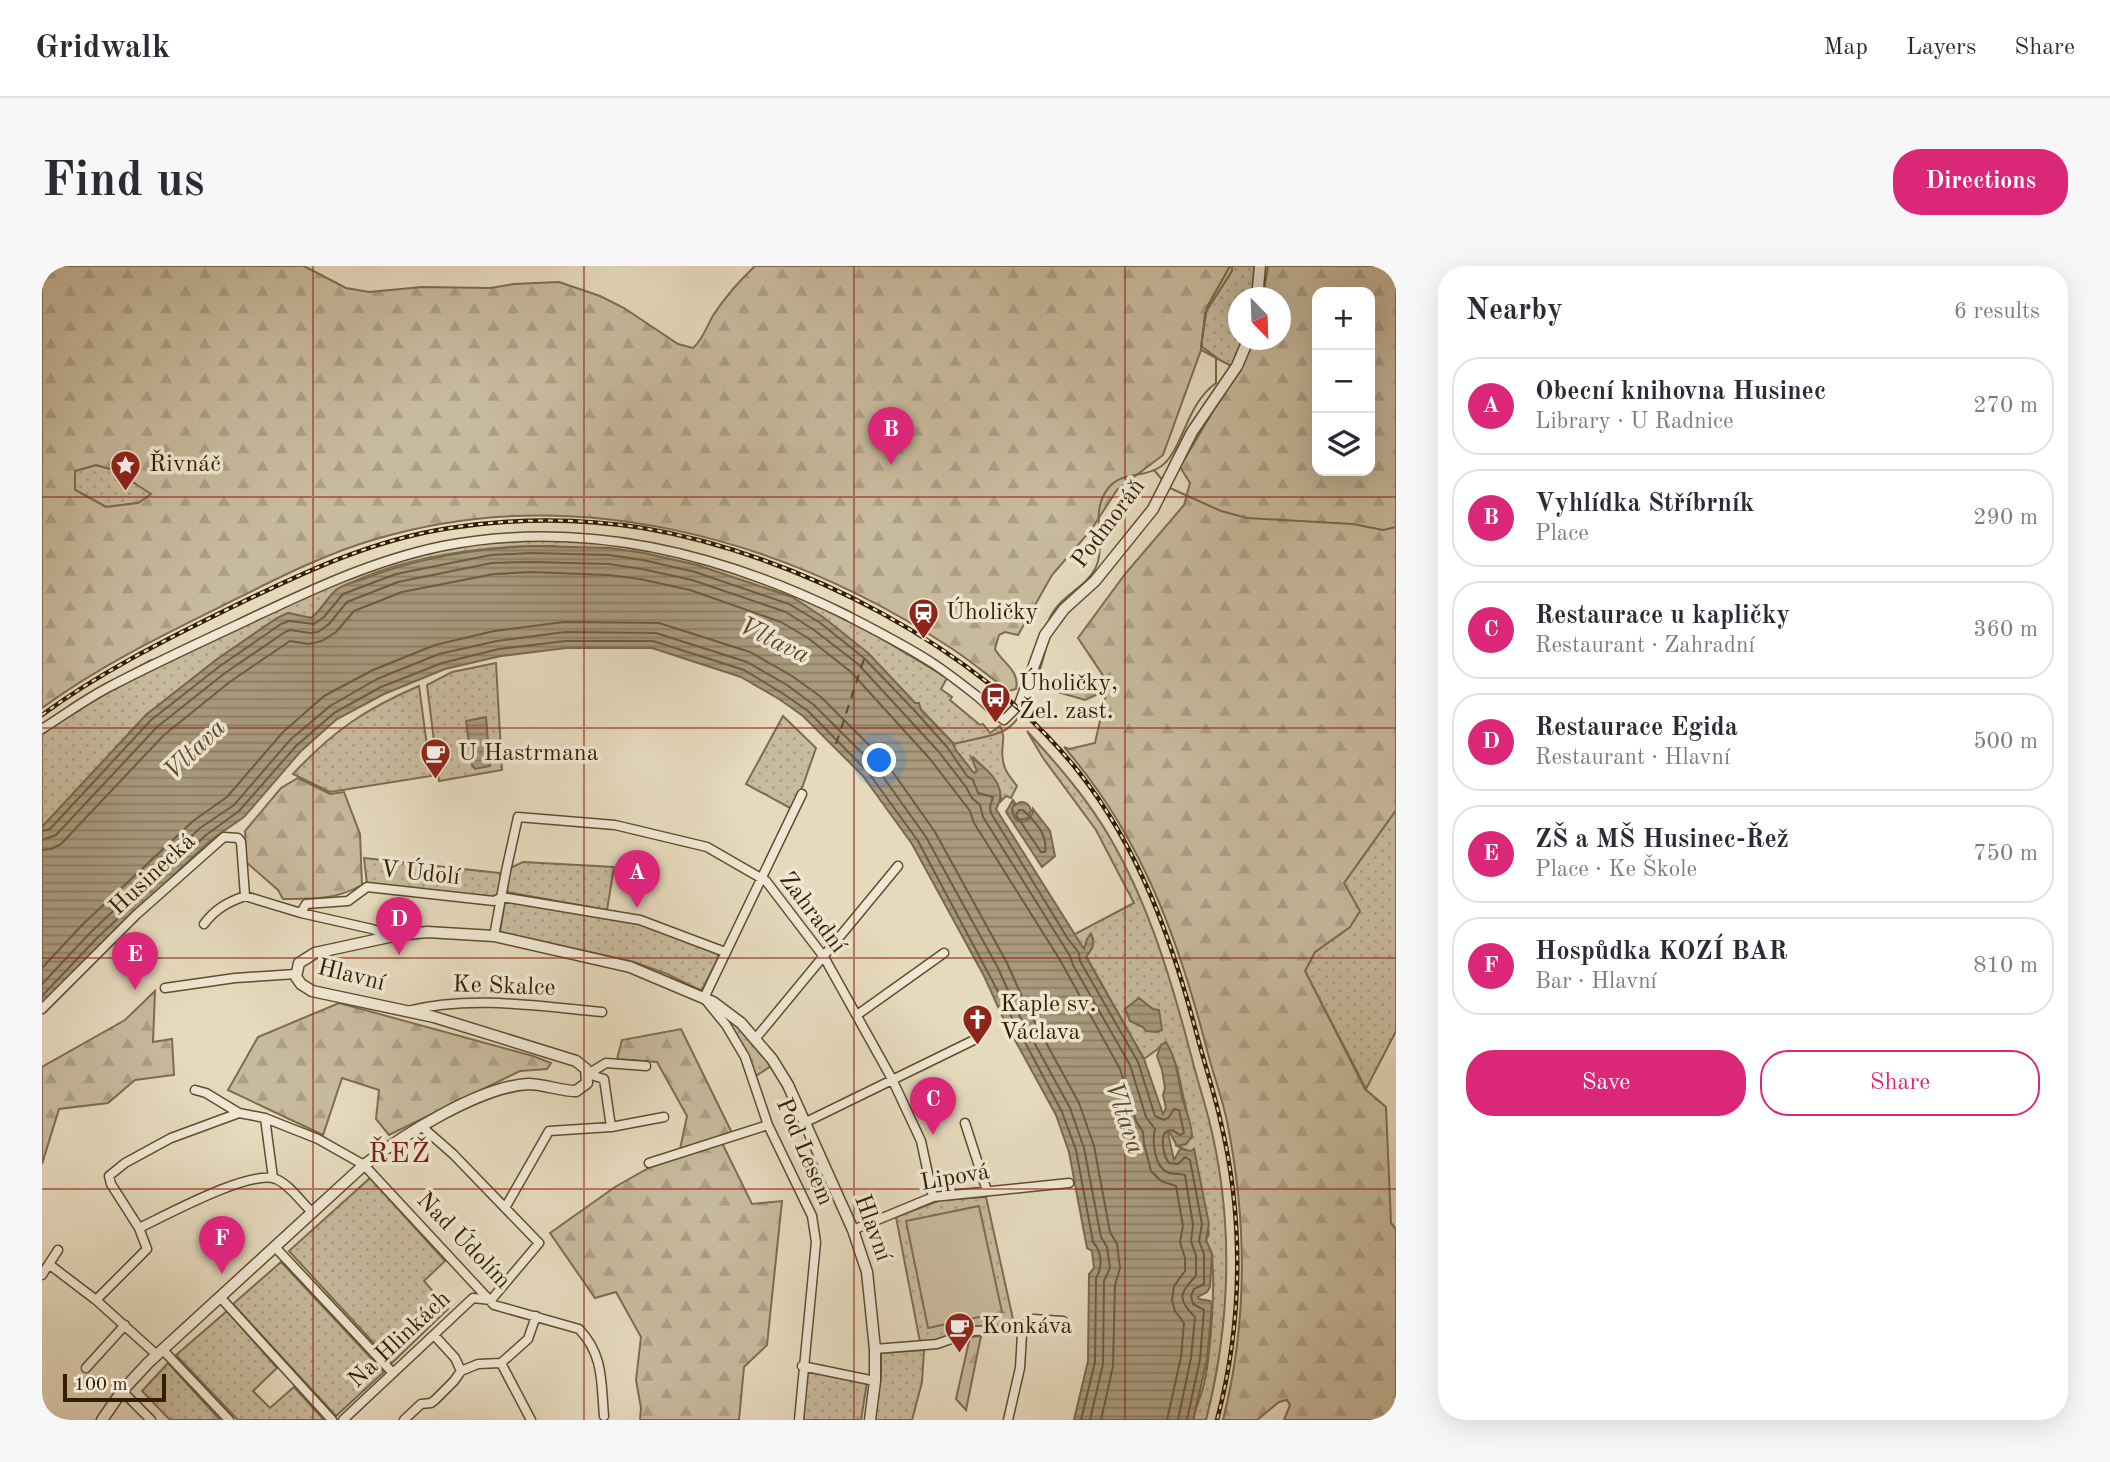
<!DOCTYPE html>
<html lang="en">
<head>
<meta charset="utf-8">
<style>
  body { margin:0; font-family:"Old Standard TT",serif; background:#f7f7f7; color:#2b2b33 }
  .controls { position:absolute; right:21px; top:21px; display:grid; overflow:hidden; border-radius:14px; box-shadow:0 7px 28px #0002 }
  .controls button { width:63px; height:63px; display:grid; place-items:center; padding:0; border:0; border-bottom:2px solid #e1e1e2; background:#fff; color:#2b2b33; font:35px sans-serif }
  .compass { position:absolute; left:1186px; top:21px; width:63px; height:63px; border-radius:50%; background:#fff; box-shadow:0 7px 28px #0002; rotate:157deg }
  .scale { position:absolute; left:21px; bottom:18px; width:103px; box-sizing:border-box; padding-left:7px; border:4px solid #341e00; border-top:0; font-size:19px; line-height:24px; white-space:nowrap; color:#341e00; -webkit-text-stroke:5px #efe7d4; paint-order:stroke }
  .you { position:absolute; left:838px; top:495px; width:24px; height:24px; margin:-18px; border:5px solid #fff; border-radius:50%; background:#1a73e8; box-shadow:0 0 0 10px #1a73e833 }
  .badge { display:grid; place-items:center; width:46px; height:46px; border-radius:50%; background:#db2777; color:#fff; font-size:23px; font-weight:700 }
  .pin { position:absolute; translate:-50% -58px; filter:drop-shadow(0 2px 4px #0008) }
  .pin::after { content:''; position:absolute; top:37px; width:24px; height:21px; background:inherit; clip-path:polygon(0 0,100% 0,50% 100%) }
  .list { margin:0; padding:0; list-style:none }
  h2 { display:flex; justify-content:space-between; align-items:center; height:91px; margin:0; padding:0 28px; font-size:30px }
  h2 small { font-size:23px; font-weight:400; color:#7c7c81 }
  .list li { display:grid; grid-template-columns:46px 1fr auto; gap:21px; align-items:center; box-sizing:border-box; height:98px; margin:0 14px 14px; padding:0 14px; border:2px solid #e1e1e2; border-radius:28px }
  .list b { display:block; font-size:26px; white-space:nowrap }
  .list p { margin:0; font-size:23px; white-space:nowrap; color:#7c7c81 }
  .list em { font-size:23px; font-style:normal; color:#7c7c81 }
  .actions { display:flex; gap:14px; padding:21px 28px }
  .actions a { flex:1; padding:16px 0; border:2px solid #db2777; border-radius:28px; text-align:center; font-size:24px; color:#db2777 }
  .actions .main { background:#db2777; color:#fff }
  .icon { flex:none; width:38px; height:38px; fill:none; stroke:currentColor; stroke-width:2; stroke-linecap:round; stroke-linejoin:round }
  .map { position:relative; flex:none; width:1354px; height:1154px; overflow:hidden; border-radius:28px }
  header { display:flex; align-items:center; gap:42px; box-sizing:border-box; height:98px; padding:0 35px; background:#fff; border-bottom:2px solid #e1e1e2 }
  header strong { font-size:33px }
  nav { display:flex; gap:38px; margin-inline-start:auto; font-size:24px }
  .intro { display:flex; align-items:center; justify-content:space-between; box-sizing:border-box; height:168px; padding:0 42px }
  h1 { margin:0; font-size:49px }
  .button { padding:18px 32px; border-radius:28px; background:#db2777; color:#fff; font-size:24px; font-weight:700 }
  main { display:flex; gap:42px; padding:0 42px }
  aside { flex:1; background:#fff; border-radius:28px; box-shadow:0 7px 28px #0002 }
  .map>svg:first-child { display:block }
</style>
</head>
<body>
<header>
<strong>Gridwalk</strong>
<nav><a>Map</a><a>Layers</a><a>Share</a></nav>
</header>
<div class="intro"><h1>Find us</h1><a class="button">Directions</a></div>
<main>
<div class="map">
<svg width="1354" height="1154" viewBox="0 0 1354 1154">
  <defs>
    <pattern id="grass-dots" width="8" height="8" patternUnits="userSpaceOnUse" patternTransform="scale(1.75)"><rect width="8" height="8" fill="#c8ba9d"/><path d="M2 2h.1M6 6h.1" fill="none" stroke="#ac9f85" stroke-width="1.8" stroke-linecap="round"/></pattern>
    <pattern id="forest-firs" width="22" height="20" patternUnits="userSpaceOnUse" patternTransform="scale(1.75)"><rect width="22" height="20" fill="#c8ba9d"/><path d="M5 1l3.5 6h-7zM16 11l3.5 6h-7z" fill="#ac9f85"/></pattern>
    <pattern id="water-rules" width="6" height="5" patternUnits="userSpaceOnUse" patternTransform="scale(1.75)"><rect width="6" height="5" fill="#a99a7d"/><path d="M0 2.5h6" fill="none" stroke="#8a7d64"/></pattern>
  </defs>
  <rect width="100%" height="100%" fill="#e6dabd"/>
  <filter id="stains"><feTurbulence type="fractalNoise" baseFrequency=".00286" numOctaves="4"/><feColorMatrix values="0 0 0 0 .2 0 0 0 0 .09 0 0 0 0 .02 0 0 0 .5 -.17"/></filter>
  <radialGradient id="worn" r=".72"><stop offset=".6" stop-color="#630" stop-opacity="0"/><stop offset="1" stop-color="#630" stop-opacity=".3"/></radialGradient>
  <path fill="url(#grass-dots)" stroke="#7e6c4e" stroke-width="2" d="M1190,0H1213L1210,31L1196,32V74H1202L1191,101L1159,84L1163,47L1190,5Z
    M54,199L72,204L110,228L96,237L64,241L33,224V205Z
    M471,273L570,275L641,288L765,332L830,367L905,412L899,423L910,431L908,434L938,459L941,458L948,467L958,460C965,472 958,481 961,494C962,505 969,512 975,520L969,532L964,530L959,535C959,515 945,505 932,492L935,506L933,507L931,506L913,483L911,477L826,387L680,308L655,299L512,280C443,279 360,290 298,322C286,328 280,344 269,352L246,347L235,352L174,394L104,449L0,561V462L63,419L109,394L126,393L318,305L402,282Z
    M454,397L460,504L397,515L385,419L410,406Z
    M377,420L389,510L288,526L251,508C291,465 323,443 377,420Z
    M741,450L774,482L760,522L750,543L704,518Z
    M985,465C1015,498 1044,531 1067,570C1107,638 1130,716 1150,793C1155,813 1162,834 1167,854C1192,953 1189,1056 1164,1154H1151C1153,1144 1156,1137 1159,1128C1169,1101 1173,1019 1170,990C1169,985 1166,979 1164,974L1167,968L1152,883L1149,886L1135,880L1142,879L1150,870L1135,801L1124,777L1102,793L1044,690C1050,683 1054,678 1049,668L1042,683L1031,669L1092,637L1054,564L1001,492Z
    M1354,544V765L1324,823L1263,705L1273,686L1308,661L1302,617Z
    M322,592L457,607L459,610L455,631L325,618Z
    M481,596L572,601L565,644L465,626L468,602Z
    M463,635L602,659L675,686L677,690L661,722L658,724L625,708L592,696L458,666Z
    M672,744C697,756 712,778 729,800L714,810L690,761Z
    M328,912L403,995L382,1015L406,1043L350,1097L247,985Z
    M944,931L971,1053L969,1060L930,1062L895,1074L878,1076L854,951L899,934Z
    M239,996L342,1106L294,1150L191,1038Z
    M185,1045L235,1102L211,1125L228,1142L252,1121L282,1154H196L134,1089Z
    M882,1084L880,1116L870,1154H831L839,1111V1087Z
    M126,1097L178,1154H128L100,1125Z
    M763,1104L825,1116L819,1154H759Z"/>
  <path fill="url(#forest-firs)" stroke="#7e6c4e" stroke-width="2" fill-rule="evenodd" d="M0,0H262L304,22L327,26L380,21L448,22L472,18L517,16L558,30L582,42L636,78L651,82C661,74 665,59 672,48C684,30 697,15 713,0H1190V5L1163,47L1159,84L1121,189L1075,224L1049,264L1010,309L976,369L963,366L957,369L953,383C961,398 978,404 974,423L967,425C949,412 931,397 912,384C743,272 533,214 334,273C282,288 232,314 184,338C121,369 57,400 0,442ZM54,199L72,204L109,228L96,237L64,241L33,224V205Z
    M1226,0H1354V544L1302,617L1318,645L1308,661L1273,686L1263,705L1323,823L1344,841L1349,957L1354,963V1142L1347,1154H1242L1248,1139L1245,1134L1237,1136L1215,1154H1181C1206,1055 1205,955 1185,855C1180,831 1171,808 1165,784C1136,671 1099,570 1022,481L1027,483L1053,477L1065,424L1043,434L1009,424L1060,420L1062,411L1036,372L1083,308L1142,239L1148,217L1138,201L1203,91L1209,74H1238V32L1221,31ZM1275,26H1328V205H1275Z
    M256,512L288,528L302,526L318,568L320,619C293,634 271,633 241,633L236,624L204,596L203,565L239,522Z
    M113,725L111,776L130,773L132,809L93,814L66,837L17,843L0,898V801L83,754Z
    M297,737L491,790L509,797L505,803L478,805L347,869L334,853L337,824L300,812L281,869L186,824L216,771Z
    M639,763L691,869L637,888L645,850L615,796L575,793L580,774Z
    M680,877L710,938L740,935L725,1079L702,1101L697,1154H598L599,1142L594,1114L599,1071L574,1026L553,1032L508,967L573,921L619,895Z
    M939,1070L924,1144L914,1133L928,1071Z"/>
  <path fill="#c8ba9d" stroke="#7e6c4e" stroke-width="2" d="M937,940L960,1046L886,1062L864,955Z"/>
  <path fill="url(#water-rules)" stroke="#7a684b" stroke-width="2" d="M489,280L568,282L602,287L655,299L750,331L781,351L826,387L873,437H877L879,444L911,477L913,483L931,506L933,507L935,505L929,491C945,503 968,521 954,543L1042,683L1045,673L1049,668C1054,678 1050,683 1044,691L1102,793L1121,848L1124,842L1121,829L1123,822L1120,804L1115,790L1119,779L1124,776C1135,793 1136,813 1140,832C1144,845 1150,857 1150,871L1144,878L1135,880L1128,867H1126L1132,894L1138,883L1149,885L1152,883L1167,958L1164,974L1170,988L1168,1021L1165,1026L1156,1031L1157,1033L1168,1035L1170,1039L1165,1094L1151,1154H1032L1046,1095L1047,1008L1052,1002L1050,985L1045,982L1027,886L1014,849L962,754L942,710L870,578L821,510L761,450L737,433L699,411L610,382H524L459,390L403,403L342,428L295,453L259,485L202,551L169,574L59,678L0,741V561L104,449L174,394L235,352L246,347L269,352C280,344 285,332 294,324C300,319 312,316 319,314C374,292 430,283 489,280Z
    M444,451L448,500L433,503L430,499L424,455Z
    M971,534L973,537L971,541C977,534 986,534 989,544L986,552L977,554L972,550L970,541C968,559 990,561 991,543L1008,565L1013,590L1000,601L964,546Z
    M1097,732L1111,743L1117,744L1120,764L1114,766L1104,765L1101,761L1088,755L1083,743Z"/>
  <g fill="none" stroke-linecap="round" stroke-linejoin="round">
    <path stroke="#6e5c3e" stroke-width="2" d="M977,544H981C993,556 1006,568 1003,586H999L974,549Z
      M0,565L8,563L109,454L178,400L239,358L247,355L272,358L282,351L301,328L354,308L449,289L489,287L567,289L601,294L653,306L747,338L777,356L822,392L872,444L905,481L925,510L931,514L936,527L951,531L948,541L949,547L1026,673L1037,687L1038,695L1096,796L1113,850L1122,854L1127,851L1132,843L1137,844L1142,867L1138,869C1132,865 1128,861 1122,868C1119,876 1122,891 1127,897L1136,898L1143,891L1148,894L1160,958L1157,975L1162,988V1018L1152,1023L1149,1030L1151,1038L1162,1044L1158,1093L1145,1154
      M0,574L14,569L115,461L183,407L243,366L248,364L268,367L276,366L287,358L305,336L356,316L450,297L489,296L567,298L600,303L650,314L744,346L772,364L816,398L897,486L924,521L930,532L938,539L941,551L1028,690L1031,699L1088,799L1104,851L1113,863C1110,875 1112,900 1125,906C1131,909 1138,907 1143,909L1151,959L1149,975L1154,990V1010C1137,1027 1135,1033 1153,1051L1149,1092L1136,1154
      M0,584L9,583L19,578L122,469L189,415L248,375L267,378L280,375L294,366L312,345L360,326L452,308L489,306L566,309L598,313L648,324L739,356L766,372L809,406L888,493L928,545L932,557L1018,694L1078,803L1094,855L1101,866L1102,878L1109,905L1119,915L1134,920L1141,960L1138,976L1143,992V1005L1132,1020L1130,1034L1133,1045L1142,1057L1139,1091L1125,1154
      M0,702L40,659L151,555L185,531L241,466L282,430L331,404L393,379L452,365L522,356L617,357L708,386L750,410L779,431L843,495L893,566L965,697L985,742L1037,837L1052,880L1068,966L1075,978L1078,1002L1073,1019L1071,1100L1059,1154
      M0,718L48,667L158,562L192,539L248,474L288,440L335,413L397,388L455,375L523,366L614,367L705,396L745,419L772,439L834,501L884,571L956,702L976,747L1028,842L1042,882L1059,971L1065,981L1068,1002L1062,1015L1061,1098L1048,1154
      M0,730L54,673L164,569L197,545L254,480L292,447L339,421L400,397L457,383L523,375H611L702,404L740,427L766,445L826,506L876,575L1020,846L1034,884L1051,976C1060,986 1061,1001 1054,1012L1053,1096L1039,1154"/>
    <path stroke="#7a684b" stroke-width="2" d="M1112,204L1122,216
      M1128,222L1179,245L1205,252L1311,258L1341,264L1354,261
      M1005,359C1013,331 1042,324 1053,303C1064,282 1051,255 1060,233C1072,202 1100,214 1118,201C1141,186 1143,139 1174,117V91L1159,80L1165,41L1188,0
      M911,478C926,474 944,472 959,466C988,454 999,399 1007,371"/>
    <path stroke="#5d492c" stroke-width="2" stroke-dasharray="9 7" stroke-linecap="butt" d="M794,478L823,390"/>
    <defs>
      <path id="minor" d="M0,463C22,449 44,433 67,421C109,399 152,379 195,359C262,327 328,295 401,280C540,253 675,286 800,347C831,363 863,379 892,398C907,408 921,419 935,430C944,437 952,447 962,454L978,438
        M259,647L264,638L306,635L325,621L452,635L460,631L598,654L683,686
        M162,658C173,643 186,636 203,630
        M452,670L464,605L476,551L573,559L665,581L724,615L782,691L850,813L879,875L891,931
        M123,722L193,712L254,708
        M0,743L94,649L182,571L196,572L199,576L203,630L259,647L330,663L340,667L342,672
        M365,745C429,729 495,740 560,746
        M815,749L902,687
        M714,772L856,600
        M546,808L562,813L569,861
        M546,808L564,797L604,800
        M153,824L164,827L197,847
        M223,852L231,912
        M764,856L932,774
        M923,857L945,925
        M607,897L726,859
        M463,942L507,865L569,861L622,851
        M97,962C123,950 208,903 234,913C248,919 259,936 270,946
        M811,964L891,931L1027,917
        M233,981L351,1107
        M8,999L54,1034L115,1089
        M0,1009L16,984
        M178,1031L290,1154
        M54,1034L105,983L97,962L69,918L67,910L83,897L129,872L197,847L223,852L276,873L322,899L452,1039L537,1063C562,1089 559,1117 562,1150
        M120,1083L187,1154
        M833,1083L895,1078L932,1065L975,1063L991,1053L1021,1055
        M760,1100L833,1115
        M44,1102L83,1059
        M419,1105L436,1098L459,1097
        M80,1125L109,1154
        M301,1154L431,1032L449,1034L497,977L411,888L379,860
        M362,1154L379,1138L389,1137L393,1134L412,1115L419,1105L413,1092L392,1069
        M489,1154L459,1097L486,1073L494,1050
        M757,1154L774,976L770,950L726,859L703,791L684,759L662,732L760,528
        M966,1154L978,1102L980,1068L975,1063"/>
      <path id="tertiary" d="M1215,32L1218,0
        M978,438L1003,369L1022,343L1053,315L1111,243L1150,166L1195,100L1206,74
        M60,1154L80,1125L106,1097L322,899C361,869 437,821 486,818C502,818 518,825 534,825L545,817L544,803L534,795L392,751L270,725L259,718L254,711L257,697L273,687L356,669L385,666L452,670L588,701L671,736L699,757L730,793L746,819L811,964L825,1006L833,1083V1115L828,1154"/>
    </defs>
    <use href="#minor" stroke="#604d2f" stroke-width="11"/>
    <use href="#tertiary" stroke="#604d2f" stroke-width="13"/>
    <use href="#minor" stroke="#efe7d4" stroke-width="8"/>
    <use href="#tertiary" stroke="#efe7d4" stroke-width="10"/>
    <defs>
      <path id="rail" d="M0,449C57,407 121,375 184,344C256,309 328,274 408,262C472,252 538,252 601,262C755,288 938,382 1036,505C1098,583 1131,677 1156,773C1163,799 1172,826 1178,853C1202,951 1201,1056 1175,1154"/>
    </defs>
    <use href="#rail" stroke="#341e00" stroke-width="4.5"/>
    <use href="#rail" stroke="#efe7d4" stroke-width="2" stroke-dasharray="5" stroke-linecap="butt"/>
  </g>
  <path fill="none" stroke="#8f2418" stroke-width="2" stroke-opacity="0.55" d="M271,0V1154M542,0V1154M812,0V1154M1083,0V1154M0,231H1354M0,462H1354M0,692H1354M0,923H1354"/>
  <defs>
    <symbol id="sight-pin" viewBox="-11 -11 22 30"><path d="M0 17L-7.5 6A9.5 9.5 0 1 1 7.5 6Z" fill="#8f2418" stroke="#efe7d4"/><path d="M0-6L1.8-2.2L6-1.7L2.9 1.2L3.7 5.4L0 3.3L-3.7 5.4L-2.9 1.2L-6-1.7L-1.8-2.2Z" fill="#fff"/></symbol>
    <symbol id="station-pin" viewBox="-11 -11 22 30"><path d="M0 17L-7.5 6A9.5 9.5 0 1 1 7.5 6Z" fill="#8f2418" stroke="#efe7d4"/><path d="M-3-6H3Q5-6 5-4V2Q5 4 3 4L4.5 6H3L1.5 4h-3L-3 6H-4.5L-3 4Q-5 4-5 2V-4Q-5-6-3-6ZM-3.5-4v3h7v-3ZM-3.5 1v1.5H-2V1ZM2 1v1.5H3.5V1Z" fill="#fff"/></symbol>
    <symbol id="bus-pin" viewBox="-11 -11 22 30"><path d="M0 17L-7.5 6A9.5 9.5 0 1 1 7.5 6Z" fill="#8f2418" stroke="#efe7d4"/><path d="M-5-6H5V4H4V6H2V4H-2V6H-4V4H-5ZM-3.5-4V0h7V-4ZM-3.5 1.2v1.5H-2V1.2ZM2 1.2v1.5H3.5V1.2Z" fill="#fff"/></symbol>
    <symbol id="cafe-pin" viewBox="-11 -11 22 30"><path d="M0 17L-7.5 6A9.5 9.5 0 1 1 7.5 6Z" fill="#8f2418" stroke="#efe7d4"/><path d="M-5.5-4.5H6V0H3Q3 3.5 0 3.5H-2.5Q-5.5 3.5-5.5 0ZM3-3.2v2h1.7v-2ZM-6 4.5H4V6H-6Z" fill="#fff"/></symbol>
    <symbol id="church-pin" viewBox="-11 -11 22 30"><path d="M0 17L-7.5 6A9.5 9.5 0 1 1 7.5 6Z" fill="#8f2418" stroke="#efe7d4"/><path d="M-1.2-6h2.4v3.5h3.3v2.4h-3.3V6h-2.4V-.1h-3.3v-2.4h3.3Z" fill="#fff"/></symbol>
  </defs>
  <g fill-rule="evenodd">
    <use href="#sight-pin" x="66" y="182" width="35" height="47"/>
    <use href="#station-pin" x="864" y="330" width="35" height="47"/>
    <use href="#bus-pin" x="936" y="414" width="35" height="47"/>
    <use href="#cafe-pin" x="376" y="470" width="35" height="47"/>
    <use href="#church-pin" x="918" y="736" width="35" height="47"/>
    <use href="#cafe-pin" x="900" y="1044" width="35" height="47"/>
  </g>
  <g text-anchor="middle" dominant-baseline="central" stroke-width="7" stroke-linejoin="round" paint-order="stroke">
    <g font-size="24" fill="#341e00" stroke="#efe7d4" text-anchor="start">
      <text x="107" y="199">Řivnáč</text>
      <text x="904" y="347">Úholičky</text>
      <text x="977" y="418">Úholičky,<tspan x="977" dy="28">Žel. zast.</tspan></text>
      <text x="416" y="488">U Hastrmana</text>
      <text x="958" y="739">Kaple sv.<tspan x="958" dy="28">Václava</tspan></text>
      <text x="940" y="1061">Konkáva</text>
    </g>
    <g font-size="24" fill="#341e00" stroke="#efe7d4">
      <text transform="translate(1067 258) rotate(-53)">Podmoráň</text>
      <text transform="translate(378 608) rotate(6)">V Údolí</text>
      <text transform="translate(111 609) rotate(-43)">Husinecká</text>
      <text transform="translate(770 647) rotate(53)">Zahradní</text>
      <text transform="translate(309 710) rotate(14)">Hlavní</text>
      <text transform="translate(462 721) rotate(2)">Ke Skalce</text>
      <text transform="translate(762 886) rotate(67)">Pod Lesem</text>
      <text transform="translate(913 912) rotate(-10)">Lipová</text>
      <text transform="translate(830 962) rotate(70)">Hlavní</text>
      <text transform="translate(421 975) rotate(46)">Nad Údolím</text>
      <text transform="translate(358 1074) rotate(-43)">Na Hlinkách</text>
    </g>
    <g font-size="26" font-style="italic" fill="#5d492c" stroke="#efe7d4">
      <text transform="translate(732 375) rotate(26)">Vltava</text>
      <text transform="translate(153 484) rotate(-44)">Vltava</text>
      <text transform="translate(1082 852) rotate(71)">Vltava</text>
    </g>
    <g font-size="28" letter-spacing="2" fill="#7a1f14" stroke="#efe7d4">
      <text x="358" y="889">ŘEŽ</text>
    </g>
  </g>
  <rect width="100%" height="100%" filter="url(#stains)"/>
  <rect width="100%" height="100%" fill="url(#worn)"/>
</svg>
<div class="controls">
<button>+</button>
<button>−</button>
<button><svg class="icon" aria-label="layers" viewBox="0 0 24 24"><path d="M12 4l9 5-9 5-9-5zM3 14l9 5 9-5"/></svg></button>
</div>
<svg class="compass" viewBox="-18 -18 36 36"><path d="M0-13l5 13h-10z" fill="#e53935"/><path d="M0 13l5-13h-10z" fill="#7c7c81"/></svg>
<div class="scale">100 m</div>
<div class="you"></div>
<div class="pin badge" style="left:595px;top:642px">A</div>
<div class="pin badge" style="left:849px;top:199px">B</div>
<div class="pin badge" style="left:891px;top:869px">C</div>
<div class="pin badge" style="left:357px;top:689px">D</div>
<div class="pin badge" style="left:93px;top:724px">E</div>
<div class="pin badge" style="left:180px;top:1008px">F</div>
</div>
<aside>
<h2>Nearby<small>6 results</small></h2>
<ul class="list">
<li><span class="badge">A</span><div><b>Obecní knihovna Husinec</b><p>Library · U Radnice</p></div><em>270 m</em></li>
<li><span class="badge">B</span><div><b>Vyhlídka Stříbrník</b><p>Place</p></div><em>290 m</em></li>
<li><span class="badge">C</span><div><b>Restaurace u kapličky</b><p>Restaurant · Zahradní</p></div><em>360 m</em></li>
<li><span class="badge">D</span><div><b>Restaurace Egida</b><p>Restaurant · Hlavní</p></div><em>500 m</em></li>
<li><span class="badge">E</span><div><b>ZŠ a MŠ Husinec-Řež</b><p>Place · Ke Škole</p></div><em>750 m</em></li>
<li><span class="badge">F</span><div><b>Hospůdka KOZÍ BAR</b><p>Bar · Hlavní</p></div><em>810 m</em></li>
</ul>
<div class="actions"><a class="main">Save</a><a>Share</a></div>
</aside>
</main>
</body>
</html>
